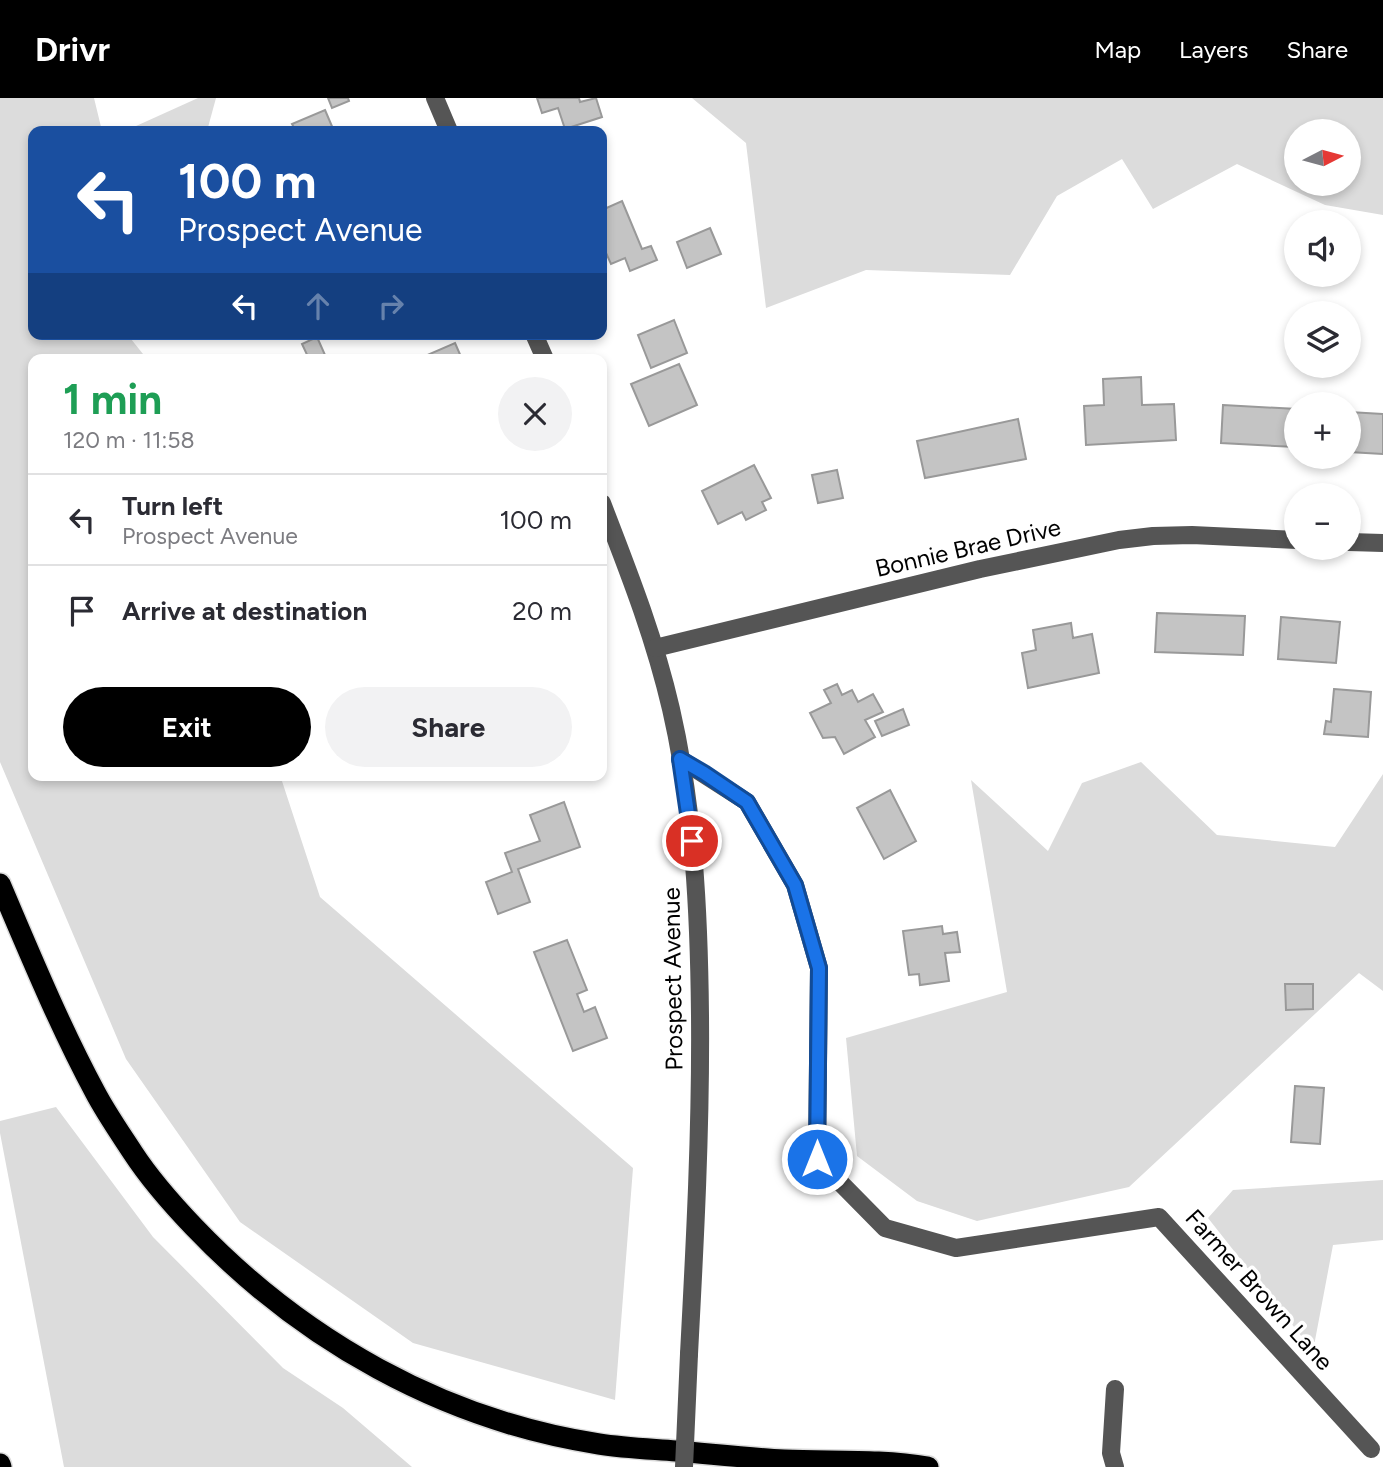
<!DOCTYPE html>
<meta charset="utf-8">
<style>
body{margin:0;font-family:Figtree,sans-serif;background:#f2f2f3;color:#2b2b33;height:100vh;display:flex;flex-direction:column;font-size:26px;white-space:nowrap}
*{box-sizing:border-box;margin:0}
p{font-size:23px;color:#7c7c81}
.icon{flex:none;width:38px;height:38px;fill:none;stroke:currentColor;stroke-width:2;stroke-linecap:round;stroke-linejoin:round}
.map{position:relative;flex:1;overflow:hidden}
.sheet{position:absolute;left:28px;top:256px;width:579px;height:427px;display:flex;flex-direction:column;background:#fff;border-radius:14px;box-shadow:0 4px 10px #0003}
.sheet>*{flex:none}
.banner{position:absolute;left:28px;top:28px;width:579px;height:214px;border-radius:14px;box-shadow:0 4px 10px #0003;background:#1a4fa0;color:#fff;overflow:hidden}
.needle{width:46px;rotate:84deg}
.tools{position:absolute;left:1284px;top:21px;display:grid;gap:14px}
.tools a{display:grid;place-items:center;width:77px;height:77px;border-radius:50%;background:#fff;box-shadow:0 4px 10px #0003;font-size:35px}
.pin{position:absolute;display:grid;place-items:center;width:60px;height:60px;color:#fff;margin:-30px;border:4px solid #fff;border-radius:50%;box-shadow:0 2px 7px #0007}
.me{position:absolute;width:77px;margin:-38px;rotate:0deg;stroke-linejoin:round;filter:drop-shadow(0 0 5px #0008)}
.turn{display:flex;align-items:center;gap:24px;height:147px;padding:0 35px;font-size:32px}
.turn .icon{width:91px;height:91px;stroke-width:2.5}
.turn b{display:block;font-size:49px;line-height:60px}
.lanes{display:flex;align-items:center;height:66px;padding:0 35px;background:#0003;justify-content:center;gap:35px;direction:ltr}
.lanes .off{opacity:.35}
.round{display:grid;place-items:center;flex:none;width:74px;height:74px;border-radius:37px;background:#f2f2f3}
.overview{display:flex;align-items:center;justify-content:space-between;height:119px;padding:0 35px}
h1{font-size:42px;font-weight:700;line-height:52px;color:#1e9e55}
.action{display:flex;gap:14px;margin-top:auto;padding:14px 35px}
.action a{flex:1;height:80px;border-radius:42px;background:#000;color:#fff;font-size:28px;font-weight:700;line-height:80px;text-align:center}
.action a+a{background:#f2f2f3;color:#2b2b33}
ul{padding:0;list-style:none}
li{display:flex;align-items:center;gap:21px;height:91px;padding:0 35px;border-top:2px solid #e1e1e2}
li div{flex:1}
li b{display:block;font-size:26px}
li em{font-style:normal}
header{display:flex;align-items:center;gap:42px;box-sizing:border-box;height:98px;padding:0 35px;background:#000;color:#fff}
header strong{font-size:33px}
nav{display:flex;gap:38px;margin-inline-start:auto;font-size:24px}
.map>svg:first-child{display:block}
.green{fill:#dcdcdc;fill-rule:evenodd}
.building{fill:#c4c4c4;stroke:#999;stroke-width:2}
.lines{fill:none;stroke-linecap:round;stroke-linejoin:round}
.highway-casing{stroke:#dbdbdb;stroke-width:24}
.minor{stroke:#555;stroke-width:18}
.highway{stroke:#000;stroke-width:21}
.minor-bridge{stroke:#555;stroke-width:18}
.route-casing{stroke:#114b97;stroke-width:18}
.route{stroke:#1a73e8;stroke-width:12}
.labels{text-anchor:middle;stroke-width:7;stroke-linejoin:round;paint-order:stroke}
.street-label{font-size:24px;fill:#000;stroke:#fff}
</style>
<header>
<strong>Drivr</strong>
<nav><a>Map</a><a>Layers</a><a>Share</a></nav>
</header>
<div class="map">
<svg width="1383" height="1369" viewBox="0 0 1383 1369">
<rect width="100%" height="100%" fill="#fff"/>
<g class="green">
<path d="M0,0H94L102,33H33V236H127L147,261H33V677H280L320,799L633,1070L615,1302L413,1245L240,1124L126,961L0,664Z"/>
<path d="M198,0H216L207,33H125Z"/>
<path d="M692,0H1383V117L1325,107L1237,66L1153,111L1122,61L1057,98L1010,177L866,172L766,210L746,45ZM1349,33V86H1297V33Z"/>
<path d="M1141,664L1217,737L1335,749L1383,676V893L1359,875L1129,1089L977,1123L917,1103L857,1058L846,940L1007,894L971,682L1048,753L1082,685Z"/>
<path d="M56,1009L153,1139L283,1270L343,1310L412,1369H64L0,1035V1023Z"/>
<path d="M1383,1082V1142L1333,1147L1313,1253L1208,1120L1233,1092Z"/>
</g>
<g class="building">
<path d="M328,0H348L349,3L332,10Z"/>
<path d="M537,0H579L580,4L596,0L602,19L565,31L558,10L542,15Z"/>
<path d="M325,12L334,33H296L292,26Z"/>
<path d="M622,103L642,151L651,148L657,162L630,173L625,160L611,166L602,146V112Z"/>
<path d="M710,130L721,156L687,170L677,144Z"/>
<path d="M674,222L687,255L651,270L638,237Z"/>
<path d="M317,239L325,257L316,261H309L302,246Z"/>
<path d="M455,245L462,261H426L425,258Z"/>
<path d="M679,266L697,307L649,328L631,286Z"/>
<path d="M1141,279L1142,307L1174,306L1176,342L1086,347L1084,308L1104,307L1103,281Z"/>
<path d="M1223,307L1297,311L1295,349L1221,345Z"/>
<path d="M1349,314L1383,316V356L1349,354Z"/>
<path d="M1018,321L1026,361L925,380L917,343Z"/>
<path d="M754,367L771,400L762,404L766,412L746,422L742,414L718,426L702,393Z"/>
<path d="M837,372L843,400L818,405L812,377Z"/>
<path d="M1157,515L1245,518L1243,557L1155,554Z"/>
<path d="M1281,519L1340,524L1336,565L1278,561Z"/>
<path d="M1071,525L1073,540L1092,536L1099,575L1028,590L1022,555L1036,552L1033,532Z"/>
<path d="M837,586L842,597L852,592L858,604L873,596L883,614L865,622L875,639L844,656L835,639L823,640L810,615L831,605L824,592Z"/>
<path d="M1334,591L1371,594L1368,639L1324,636L1326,623L1331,624Z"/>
<path d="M903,611L909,627L882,638L875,623Z"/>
<path d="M890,692L916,743L884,761L857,710Z"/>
<path d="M564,704L580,749L518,771L530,804L498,816L486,784L512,774L505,755L540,743L530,717Z"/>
<path d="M942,828L943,836L957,834L960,854L945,855L949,883L920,887L919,876L909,877L903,833Z"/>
<path d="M567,842L587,892L577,896L584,914L595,909L607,940L573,953L534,854Z"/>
<path d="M1285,886H1313V911L1286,912Z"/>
<path d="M1295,988L1324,990L1320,1046L1291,1044Z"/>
</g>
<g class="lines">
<defs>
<g id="highway">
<path d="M0,786C30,856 59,927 95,994C106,1015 120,1035 133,1055C150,1081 172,1106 194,1129C302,1242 443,1322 599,1346C624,1350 651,1351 676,1353C712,1356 748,1360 784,1362C832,1364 880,1361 928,1369"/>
<path d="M0,1366L1,1369"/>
</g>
</defs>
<use href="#highway" class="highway-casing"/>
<g class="minor">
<path d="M435,0L449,33"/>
<path d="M534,236L545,261"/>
<path d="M602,405C629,475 654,538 671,611C694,711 699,815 700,917C701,1030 695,1143 689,1256"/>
<path d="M1349,444L1383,445"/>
<path d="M655,550L980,471L1119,442L1153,438L1192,437L1297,442"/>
<path d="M680,661L747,704L795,787L819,870L817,1061L885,1130L956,1150L1159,1119L1371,1351"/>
<path d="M1115,1291L1111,1355L1115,1369"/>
</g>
<use href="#highway" class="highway"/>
<path class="minor-bridge" d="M684,1369L689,1256"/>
</g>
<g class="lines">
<defs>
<path id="route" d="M692,743L680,661L704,675L747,704L795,787L819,870L817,1061"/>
</defs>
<use href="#route" class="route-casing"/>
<use href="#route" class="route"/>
</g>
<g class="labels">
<g class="street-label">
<text transform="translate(968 450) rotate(-13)" y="8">Bonnie Brae Drive</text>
<text transform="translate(673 881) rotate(-91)" y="8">Prospect Avenue</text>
<text transform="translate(1259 1192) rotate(48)" y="8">Farmer Brown Lane</text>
</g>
</g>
</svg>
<div class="tools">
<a><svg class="needle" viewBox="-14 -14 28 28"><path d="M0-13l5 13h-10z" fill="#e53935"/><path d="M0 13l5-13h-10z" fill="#7c7c81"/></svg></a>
<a><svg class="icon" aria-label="sound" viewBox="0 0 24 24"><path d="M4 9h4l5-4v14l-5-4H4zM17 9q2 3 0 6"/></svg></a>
<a><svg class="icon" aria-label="layers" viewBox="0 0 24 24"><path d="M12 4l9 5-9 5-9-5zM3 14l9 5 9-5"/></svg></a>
<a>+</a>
<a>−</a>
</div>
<div class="pin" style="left:692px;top:743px;background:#d93025"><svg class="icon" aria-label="arrive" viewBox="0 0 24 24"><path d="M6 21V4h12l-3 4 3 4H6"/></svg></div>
<svg class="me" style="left:817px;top:1061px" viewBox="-20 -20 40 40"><circle r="17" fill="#1a73e8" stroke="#fff" stroke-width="3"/><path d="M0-11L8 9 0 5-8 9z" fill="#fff"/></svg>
<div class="banner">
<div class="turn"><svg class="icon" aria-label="left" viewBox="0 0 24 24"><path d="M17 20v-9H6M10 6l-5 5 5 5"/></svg><div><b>100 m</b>Prospect Avenue</div></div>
<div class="lanes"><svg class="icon" aria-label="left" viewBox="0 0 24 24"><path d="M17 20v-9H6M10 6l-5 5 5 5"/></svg><svg class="icon off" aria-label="ahead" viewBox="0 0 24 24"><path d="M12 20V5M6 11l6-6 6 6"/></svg><svg class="icon off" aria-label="right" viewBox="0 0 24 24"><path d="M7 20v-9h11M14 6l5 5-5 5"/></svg></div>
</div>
<section class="sheet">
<div class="overview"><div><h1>1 min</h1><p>120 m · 11:58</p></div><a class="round"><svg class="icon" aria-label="close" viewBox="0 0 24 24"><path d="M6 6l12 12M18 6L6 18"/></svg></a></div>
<ul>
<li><svg class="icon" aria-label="left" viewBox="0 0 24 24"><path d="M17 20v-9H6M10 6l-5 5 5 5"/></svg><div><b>Turn left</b><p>Prospect Avenue</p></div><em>100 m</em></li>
<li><svg class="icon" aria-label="arrive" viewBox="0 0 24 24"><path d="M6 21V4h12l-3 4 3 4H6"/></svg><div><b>Arrive at destination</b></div><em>20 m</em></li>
</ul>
<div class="action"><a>Exit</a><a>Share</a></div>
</section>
</div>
